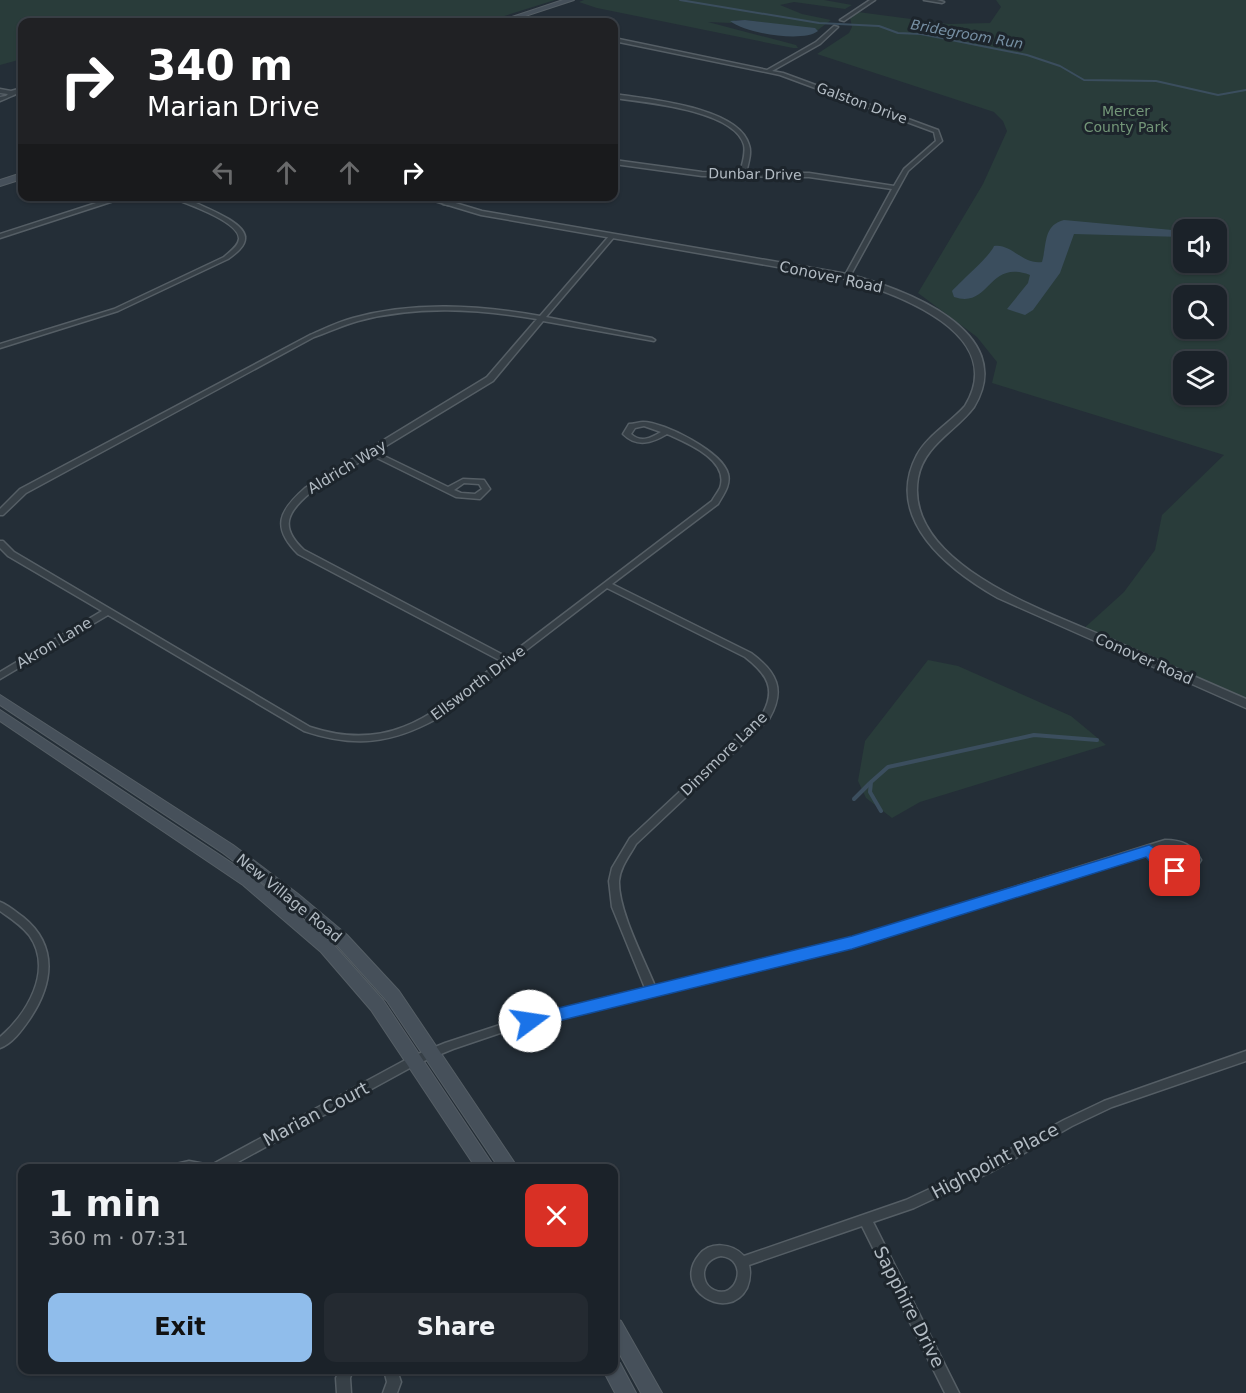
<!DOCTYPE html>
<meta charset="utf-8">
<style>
body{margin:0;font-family:"DejaVu Sans",sans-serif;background:#242a31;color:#f1f3f6;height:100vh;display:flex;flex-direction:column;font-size:22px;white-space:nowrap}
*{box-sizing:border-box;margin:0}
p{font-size:20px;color:#a0a4a8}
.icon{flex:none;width:33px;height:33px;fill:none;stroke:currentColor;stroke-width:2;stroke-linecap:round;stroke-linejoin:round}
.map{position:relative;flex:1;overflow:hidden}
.drawer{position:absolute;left:18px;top:1164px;width:600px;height:210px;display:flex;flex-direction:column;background:#1b2229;border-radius:12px;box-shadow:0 2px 4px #0004,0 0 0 2px #393f46}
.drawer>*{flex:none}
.hud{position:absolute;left:18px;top:18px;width:600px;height:183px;border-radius:12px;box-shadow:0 2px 4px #0004,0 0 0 2px #393f46;background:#202124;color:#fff;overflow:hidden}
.fabs{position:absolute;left:1173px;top:219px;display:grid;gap:12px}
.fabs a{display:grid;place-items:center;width:54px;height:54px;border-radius:12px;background:#1b2229;box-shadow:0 2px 4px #0004,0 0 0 2px #393f46;font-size:30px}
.pin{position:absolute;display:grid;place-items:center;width:51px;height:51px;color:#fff;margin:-26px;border-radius:12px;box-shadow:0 3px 9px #0006}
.me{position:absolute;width:66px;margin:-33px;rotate:76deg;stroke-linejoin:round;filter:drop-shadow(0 0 4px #0008)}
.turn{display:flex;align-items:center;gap:21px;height:126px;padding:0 30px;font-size:27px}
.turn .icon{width:78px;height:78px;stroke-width:2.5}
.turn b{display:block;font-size:42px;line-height:51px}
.lanes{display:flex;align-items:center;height:57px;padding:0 30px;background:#0003;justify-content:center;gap:30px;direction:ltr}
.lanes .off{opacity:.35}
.round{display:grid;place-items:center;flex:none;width:63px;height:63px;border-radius:12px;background:#242a31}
.head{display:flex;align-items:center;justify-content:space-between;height:102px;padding:0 30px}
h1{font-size:36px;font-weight:600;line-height:45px}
.action{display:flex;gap:12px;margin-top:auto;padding:12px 30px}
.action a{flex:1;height:69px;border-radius:12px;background:#90bdeb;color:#111;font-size:24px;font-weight:600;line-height:69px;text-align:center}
.action a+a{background:#242a31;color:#f1f3f6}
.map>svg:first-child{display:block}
.green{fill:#293c3a;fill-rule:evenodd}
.water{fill:#3b4e5e}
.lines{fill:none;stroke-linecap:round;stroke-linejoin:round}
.stream-far1{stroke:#3b4e5e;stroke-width:2}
.stream{stroke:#3b4e5e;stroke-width:4}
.minor-casing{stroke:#555e65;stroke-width:3}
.tertiary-casing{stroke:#555e65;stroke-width:3}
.secondary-casing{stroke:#555e65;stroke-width:2}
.minor{fill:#374047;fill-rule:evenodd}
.tertiary{fill:#374047;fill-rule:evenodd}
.secondary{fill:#46505a;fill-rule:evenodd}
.route{fill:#1a73e8;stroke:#114b97;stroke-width:1.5}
.labels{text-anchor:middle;stroke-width:6;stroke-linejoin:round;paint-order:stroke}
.far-water-label{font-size:14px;font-style:italic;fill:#768fa3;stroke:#1d252c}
.far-street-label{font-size:14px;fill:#b2bbc3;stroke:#1d252c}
.far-park-label{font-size:14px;fill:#739678;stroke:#1d252c}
.street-label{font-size:15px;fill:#b2bbc3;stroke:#1d252c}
.near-street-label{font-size:18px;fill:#b2bbc3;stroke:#1d252c}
</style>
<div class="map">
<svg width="1246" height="1393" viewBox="0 0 1246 1393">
<rect width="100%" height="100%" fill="#242e37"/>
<g class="green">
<path d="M0,0H555L485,22H22V59L0,65Z"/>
<path d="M584,0H824L852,5L845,9L794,2L780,5L802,14L831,20L818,30L745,20H736L731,23L708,22L796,45L798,48H793L597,8L579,2Z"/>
<path d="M996,0H1246V703L1081,631L1124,592L1155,550L1162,515L1224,455L992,383L997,362L977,337L918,293L983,184L1007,131L1003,121L994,112L817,54L849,33L852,27L850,17L858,12L949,24L990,23L1001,7ZM1184,230H1216V262H1184ZM1184,296H1216V328H1184ZM1184,362H1216V394H1184Z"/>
<path d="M928,660L958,666L1071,716L1106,745L920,802L892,818L866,798L858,781L865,741Z"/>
</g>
<g class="water">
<path d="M745,20L815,28L818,31C803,43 744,33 730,21Z"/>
<path d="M1064,220L1183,231V237L1074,234L1060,273L1033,310L1025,315L1007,309L1028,283L1030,275C987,259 991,309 954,297L952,291C962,280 991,255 994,246C1011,243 1023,265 1042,262C1047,245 1043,225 1064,220Z"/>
</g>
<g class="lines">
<path class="stream-far1" d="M680,0L819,23L879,26L898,33L921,34L1027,55L1060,66L1084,80L1156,81L1218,95L1246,90"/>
<g class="stream">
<path d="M854,799L870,783"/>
<path d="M881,811L870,792L871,782L888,767L1034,735L1097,740"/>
</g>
<defs>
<g id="minor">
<path d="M870,0H875L844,21L840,20Z"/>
<path d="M924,0H937L944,2L942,3Z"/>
<path d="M521,15L540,21V22H535L519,17V16Z"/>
<path d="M834,26L838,27L820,44L772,71L783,73L938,130L942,141L908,171L849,278L844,277L892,189L809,177L702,176L614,164V160L702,172L740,173C742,164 746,154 744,145C735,110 644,102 614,98V94C647,99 739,107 749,145C752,153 748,164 746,173H809L894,186L904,169L936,141L934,132L780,75L614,41V38L767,70L816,42Z"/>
<path d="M0,89L11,91L22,88V92C14,94 9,98 0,101V97L6,96L8,94L0,93Z"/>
<path d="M118,196H129L0,238V234Z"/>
<path d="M167,196H179L189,200L197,196H206L194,202C206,208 244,222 245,237C246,246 235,254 228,259L118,311L0,348V344L114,309L224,257C229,252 238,247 239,239C240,221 182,202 167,196Z"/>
<path d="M459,196H469L448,205L443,204Z"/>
<path d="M610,235L615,236L546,317L652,338L655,340L654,341L543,321L493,381L376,452L448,487L463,479L484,480L490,489L480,499L456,497L371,455L311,492C287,512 279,527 304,550L507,657L712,501C714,497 718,492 720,488C730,460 687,443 667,434C652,443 637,448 623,434L629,424C634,424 639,422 643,422C664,422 723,452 728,474C731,485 723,495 718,504L612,584L751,653C777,672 786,690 769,719L636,844C630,855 620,867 619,881C618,910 644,959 655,986L852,938L1165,840C1182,840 1193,845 1201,860L1193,873C1172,878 1159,868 1146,853L852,946L509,1030L453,1049L419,1063L227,1168H211L213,1164L411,1057L445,1043L509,1022L645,988L612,907L609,881L612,868L630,838L762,715C777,689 767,674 745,657L607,588L438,718C391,744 355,748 304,731L108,615L0,679V672L102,611L8,556L0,548V541H3L14,552L310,727C395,755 438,709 501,661L298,554C271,527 279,511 305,488L487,377L537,319C478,309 417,305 358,321C343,325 329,332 314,337L26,493L3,515H0V509L20,489L310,335C324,329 338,322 353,318C414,301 478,305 540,316ZM644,426L661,432C651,438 641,443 631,434L635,428ZM464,483L479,484L482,489L475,494L461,493L454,490ZM1170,847C1180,848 1186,851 1191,860L1186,867C1172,868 1164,860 1155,851Z"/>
<path d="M0,902C8,905 16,912 23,917C59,946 53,985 29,1020C22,1030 12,1044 0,1048V1037C27,1014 54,970 29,935C21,925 10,918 0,911Z"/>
<path d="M1246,1051V1061L1112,1107L1072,1126L991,1172L914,1208L873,1222L959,1393H945L862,1226L749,1265C751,1273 750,1280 747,1288C728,1324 671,1289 699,1255C710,1241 732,1243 744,1256L906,1200L983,1164L1064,1120L1104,1101ZM721,1256C750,1259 737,1301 714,1290C710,1288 706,1284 705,1280C701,1268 709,1258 721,1256Z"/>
<path d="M189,1161L205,1164L207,1168H174L176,1164Z"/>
<path d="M340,1370H353L350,1378L351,1393H337L336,1378Z"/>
<path d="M384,1370H397L401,1382L397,1393H383L387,1382Z"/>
</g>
<path id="tertiary" d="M418,196H432L482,211L847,274C902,288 1020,331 974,407C955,432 924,445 918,478C903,564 1048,612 1108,638C1154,659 1200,679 1246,699V708L998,598C949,570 883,519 917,455C928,435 950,423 965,406C1009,334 898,294 846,279L481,215Z"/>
<g id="secondary">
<path d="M563,0H574L507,22H497Z"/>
<path d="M22,173V179L0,186V180Z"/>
<path d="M0,695L233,845L298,894L347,935L399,991L518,1168H499L387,1001L335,943L288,902L223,853L0,705Z"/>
<path d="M0,710L253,877L333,944L383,1000L495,1168H476L371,1010L321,952L243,885L0,721Z"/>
<path d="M614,1318L621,1321L662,1393H641L614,1344Z"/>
<path d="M614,1361L620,1363L636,1393H615L603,1370H614Z"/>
</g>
</defs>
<use href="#minor" class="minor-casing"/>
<use href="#tertiary" class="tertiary-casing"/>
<use href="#secondary" class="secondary-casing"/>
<use href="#minor" class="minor"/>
<use href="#tertiary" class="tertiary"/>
<use href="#secondary" class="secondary"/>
</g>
<path class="route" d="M1149,845C1152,846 1181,868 1183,871L1180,875C1167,879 1154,866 1146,857L852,949L530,1028L524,1026L521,1021L524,1016L530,1015L852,936Z"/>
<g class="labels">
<g class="far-water-label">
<text transform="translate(967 34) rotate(10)" y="5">Bridegroom Run</text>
</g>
<g class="far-street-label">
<text transform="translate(862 103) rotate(20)" y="5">Galston Drive</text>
<text transform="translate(755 174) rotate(1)" y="5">Dunbar Drive</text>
</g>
<g class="far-park-label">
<text x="1126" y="116">Mercer<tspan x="1126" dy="16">County Park</tspan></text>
</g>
<g class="street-label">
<text transform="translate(831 277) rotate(12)" y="5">Conover Road</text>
<text transform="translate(347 467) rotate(-31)" y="5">Aldrich Way</text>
<text transform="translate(54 643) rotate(-31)" y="5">Akron Lane</text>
<text transform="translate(1144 659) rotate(24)" y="5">Conover Road</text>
<text transform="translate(478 683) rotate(-37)" y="5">Ellsworth Drive</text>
<text transform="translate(724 754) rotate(-44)" y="5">Dinsmore Lane</text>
<text transform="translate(289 898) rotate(39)" y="5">New Village Road</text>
</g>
<g class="near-street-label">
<text transform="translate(316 1114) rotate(-28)" y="6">Marian Court</text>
<text transform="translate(995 1161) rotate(-28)" y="6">Highpoint Place</text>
<text transform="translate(909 1307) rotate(63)" y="6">Sapphire Drive</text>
</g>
</g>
</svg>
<div class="fabs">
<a><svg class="icon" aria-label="sound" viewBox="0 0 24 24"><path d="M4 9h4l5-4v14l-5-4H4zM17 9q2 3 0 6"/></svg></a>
<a><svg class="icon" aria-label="search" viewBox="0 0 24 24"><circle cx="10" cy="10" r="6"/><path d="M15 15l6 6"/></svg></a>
<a><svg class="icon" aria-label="layers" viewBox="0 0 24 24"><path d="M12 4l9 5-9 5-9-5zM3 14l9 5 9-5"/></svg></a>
</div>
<div class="pin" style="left:1175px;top:871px;background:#d93025"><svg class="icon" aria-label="arrive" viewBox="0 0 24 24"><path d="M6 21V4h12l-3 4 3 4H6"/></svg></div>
<svg class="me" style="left:530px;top:1021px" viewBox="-20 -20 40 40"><circle r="19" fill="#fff"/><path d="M0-13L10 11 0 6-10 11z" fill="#1a73e8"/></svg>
<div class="hud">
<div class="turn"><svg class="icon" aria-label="right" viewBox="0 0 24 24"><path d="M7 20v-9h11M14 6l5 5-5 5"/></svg><div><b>340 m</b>Marian Drive</div></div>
<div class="lanes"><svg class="icon off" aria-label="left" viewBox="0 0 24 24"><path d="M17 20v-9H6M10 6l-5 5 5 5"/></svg><svg class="icon off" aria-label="ahead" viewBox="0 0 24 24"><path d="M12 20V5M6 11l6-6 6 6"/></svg><svg class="icon off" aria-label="ahead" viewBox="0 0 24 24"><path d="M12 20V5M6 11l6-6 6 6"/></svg><svg class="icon" aria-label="right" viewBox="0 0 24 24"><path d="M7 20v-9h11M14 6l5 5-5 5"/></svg></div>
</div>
<section class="drawer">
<div class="head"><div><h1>1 min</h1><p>360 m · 07:31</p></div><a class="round" style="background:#d93025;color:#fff"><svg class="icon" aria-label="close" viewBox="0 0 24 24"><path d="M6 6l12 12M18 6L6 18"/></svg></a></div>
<div class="action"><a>Exit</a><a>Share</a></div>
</section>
</div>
